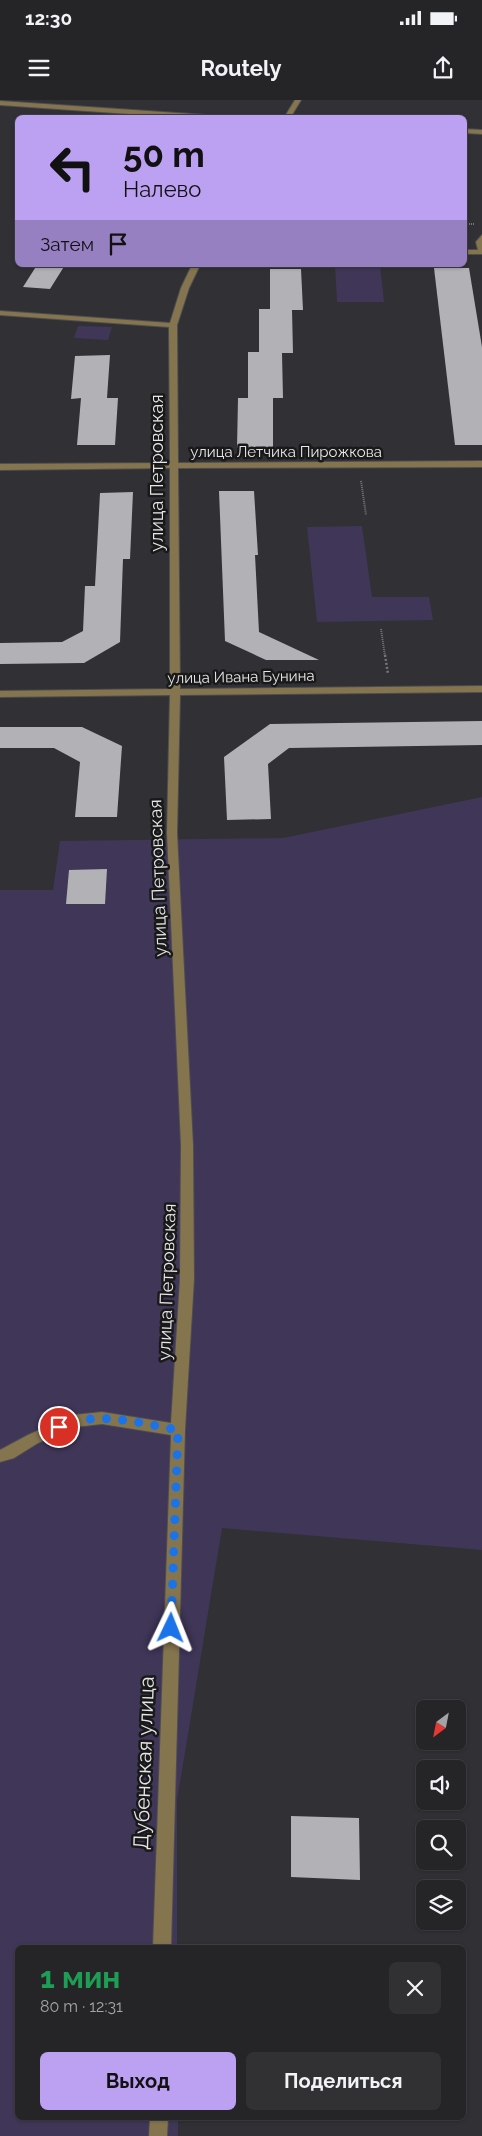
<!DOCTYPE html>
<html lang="ru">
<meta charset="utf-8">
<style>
body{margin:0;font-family:Raleway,sans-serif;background:#313033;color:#f1f3f6;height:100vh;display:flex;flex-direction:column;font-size:19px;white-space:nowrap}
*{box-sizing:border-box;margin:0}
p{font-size:16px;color:#a3a4a7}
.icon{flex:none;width:28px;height:28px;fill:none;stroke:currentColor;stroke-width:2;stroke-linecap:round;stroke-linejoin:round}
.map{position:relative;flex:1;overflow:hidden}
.sheet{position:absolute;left:15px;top:1845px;width:451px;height:175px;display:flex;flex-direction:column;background:#252427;border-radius:8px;box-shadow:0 1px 4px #0004,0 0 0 1px #424144}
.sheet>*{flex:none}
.hud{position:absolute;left:15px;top:15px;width:452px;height:152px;border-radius:8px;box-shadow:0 1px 4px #0004,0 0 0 1px #424144;background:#bca0f2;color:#111;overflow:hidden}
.needle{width:32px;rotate:212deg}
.tools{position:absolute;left:416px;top:1600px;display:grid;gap:10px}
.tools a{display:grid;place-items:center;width:50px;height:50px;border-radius:8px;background:#252427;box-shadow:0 1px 4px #0004,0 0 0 1px #424144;font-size:25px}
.pin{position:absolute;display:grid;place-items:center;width:42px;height:42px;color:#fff;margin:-21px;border:2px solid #fff;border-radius:50%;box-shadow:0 1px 5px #0007}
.me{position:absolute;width:55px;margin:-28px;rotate:2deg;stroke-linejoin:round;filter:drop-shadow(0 0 4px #0008)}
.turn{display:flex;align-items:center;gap:18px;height:105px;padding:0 25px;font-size:22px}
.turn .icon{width:65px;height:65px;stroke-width:2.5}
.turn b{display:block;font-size:35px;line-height:42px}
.then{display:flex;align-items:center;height:48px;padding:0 25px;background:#0003;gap:10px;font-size:19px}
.round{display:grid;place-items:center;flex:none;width:52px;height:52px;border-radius:8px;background:#313033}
.headline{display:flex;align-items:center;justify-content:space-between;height:85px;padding:0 25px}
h1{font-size:30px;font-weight:700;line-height:38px;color:#1e9e55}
.primary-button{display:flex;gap:10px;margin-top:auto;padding:10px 25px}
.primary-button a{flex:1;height:58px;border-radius:8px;background:#bca0f2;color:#111;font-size:20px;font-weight:700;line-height:58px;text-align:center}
.primary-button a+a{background:#313033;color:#f1f3f6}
.status{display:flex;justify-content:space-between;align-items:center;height:35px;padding:0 25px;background:#252427;direction:ltr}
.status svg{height:14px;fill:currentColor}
header{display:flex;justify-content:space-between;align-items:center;height:65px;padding:0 25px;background:#252427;font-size:22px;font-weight:700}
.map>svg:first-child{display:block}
.green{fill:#403658}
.building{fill:#b2b1b6}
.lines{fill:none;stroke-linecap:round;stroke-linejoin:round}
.minor-casing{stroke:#4e4d51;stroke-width:2}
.path-far1{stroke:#767578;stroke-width:2;stroke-dasharray:1 1;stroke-linecap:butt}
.path{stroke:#767578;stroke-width:2.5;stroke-dasharray:2 2;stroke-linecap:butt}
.minor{fill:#85754f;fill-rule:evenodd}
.route{stroke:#1a73e8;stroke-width:9;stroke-dasharray:0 16.2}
.labels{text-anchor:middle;stroke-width:5;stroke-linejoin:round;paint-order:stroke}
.far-street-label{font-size:15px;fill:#e6e5e7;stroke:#19191a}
.street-label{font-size:18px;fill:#e6e5e7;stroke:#19191a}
.near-street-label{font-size:21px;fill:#e6e5e7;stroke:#19191a}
</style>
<div class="status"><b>12:30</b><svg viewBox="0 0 49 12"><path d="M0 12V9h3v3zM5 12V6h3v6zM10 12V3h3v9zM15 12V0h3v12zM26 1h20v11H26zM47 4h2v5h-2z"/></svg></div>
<header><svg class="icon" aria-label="menu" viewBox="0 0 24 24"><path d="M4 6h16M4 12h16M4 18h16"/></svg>Routely<svg class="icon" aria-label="share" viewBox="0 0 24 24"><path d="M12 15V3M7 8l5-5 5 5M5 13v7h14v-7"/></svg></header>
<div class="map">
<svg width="482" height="2036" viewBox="0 0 482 2036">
<rect width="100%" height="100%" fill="#313034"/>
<g class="green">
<path d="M335,165H380L384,202H337Z"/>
<path d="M78,226L112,227L108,240L74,238Z"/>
<path d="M362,426L372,497H429L433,520L317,522L307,427Z"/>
<path d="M482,697V1450L222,1428L177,1701V1847L18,1848V2018H178V2036H0V790H53L60,741L283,738Z"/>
</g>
<g class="building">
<path d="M37,165H65L50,189L23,187Z"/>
<path d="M434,168H469L482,247V345H455Z"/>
<path d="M270,169H301L303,210H292L293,253H282L283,298H273V348H237L238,298H248V252H259V209H270Z"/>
<path d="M110,255L107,298H118L115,345H77L81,298L71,299L75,256Z"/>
<path d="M219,391H254L258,455H255L259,532L319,560H266L225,541Z"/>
<path d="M133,392L130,459H123L120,542L84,563L0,564V543L62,542L83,531L85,486H95L100,393Z"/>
<path d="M482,621V645L289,648L268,664L271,719L227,720L224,657L270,624Z"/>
<path d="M0,627H82L122,646L117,717H75L80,662L54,648H0Z"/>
<path d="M107,769L105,804H66L69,770Z"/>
<path d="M291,1716L359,1718L360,1780L291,1777Z"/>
</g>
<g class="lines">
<defs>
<g id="minor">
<path d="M295,0H301L290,18H284Z"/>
<path d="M0,1L222,16L225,18H187L0,5Z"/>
<path d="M465,29L482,30V34L465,33Z"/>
<path d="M482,135V154H465V150H478L476,142Z"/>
<path d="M192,165H200L189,188L177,225L178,363L482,361V367L178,368L180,589L482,586V592L180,595L177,733L193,1045L194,1179L185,1330L171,1848H153L171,1335L102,1324L75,1327L38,1343L14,1358L0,1362V1350L28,1335L73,1315L102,1312L171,1323L180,1179L181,1045L167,733L170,595L0,597V591L170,589V368L0,370V364L170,363L169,227L0,215V211L170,223L181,188Z"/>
<path d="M150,2018H168L167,2036H149Z"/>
</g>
</defs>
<use href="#minor" class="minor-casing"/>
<g class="path-far1">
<path d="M465,124H474"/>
<path d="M361,381L366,415"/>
<path d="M381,529L385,556"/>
</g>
<path class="path" d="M385,555L388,574"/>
<use href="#minor" class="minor"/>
</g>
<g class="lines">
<path class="route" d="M59,1327C97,1310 139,1323 178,1330L171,1528"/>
</g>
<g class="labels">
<g class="far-street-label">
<text x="286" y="357">улица Летчика Пирожкова</text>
<text transform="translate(241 577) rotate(-1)" y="5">улица Ивана Бунина</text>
</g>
<g class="street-label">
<text transform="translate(157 373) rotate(-90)" y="6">улица Петровская</text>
<text transform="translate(158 778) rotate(-92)" y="6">улица Петровская</text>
<text transform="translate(167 1182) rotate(-88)" y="6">улица Петровская</text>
</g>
<g class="near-street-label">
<text transform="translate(144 1663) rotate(-88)" y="7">Дубенская улица</text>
</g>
</g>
</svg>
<div class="tools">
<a><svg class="needle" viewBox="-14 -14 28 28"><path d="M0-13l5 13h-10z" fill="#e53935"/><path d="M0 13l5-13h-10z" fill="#a3a4a7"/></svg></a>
<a><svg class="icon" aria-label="sound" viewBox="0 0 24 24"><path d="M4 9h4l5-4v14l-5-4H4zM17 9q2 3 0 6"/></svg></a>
<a><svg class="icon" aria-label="search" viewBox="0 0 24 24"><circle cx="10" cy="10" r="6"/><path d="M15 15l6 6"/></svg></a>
<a><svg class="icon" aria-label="layers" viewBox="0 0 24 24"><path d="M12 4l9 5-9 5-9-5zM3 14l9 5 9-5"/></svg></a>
</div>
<div class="pin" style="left:59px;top:1327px;background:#d93025"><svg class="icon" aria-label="arrive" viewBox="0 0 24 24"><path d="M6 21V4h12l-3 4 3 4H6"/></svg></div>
<svg class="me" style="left:171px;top:1528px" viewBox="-20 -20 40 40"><path d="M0-17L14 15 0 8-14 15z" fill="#1a73e8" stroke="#fff" stroke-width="4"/></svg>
<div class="hud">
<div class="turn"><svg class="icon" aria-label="left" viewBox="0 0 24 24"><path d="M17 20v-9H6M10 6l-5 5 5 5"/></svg><div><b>50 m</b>Налево</div></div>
<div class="then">Затем<svg class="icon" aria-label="arrive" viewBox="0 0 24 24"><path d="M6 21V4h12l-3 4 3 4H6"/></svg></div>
</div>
<section class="sheet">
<div class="headline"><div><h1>1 мин</h1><p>80 m · 12:31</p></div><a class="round"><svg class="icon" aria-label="close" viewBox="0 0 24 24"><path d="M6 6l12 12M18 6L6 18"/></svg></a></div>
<div class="primary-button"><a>Выход</a><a>Поделиться</a></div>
</section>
</div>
